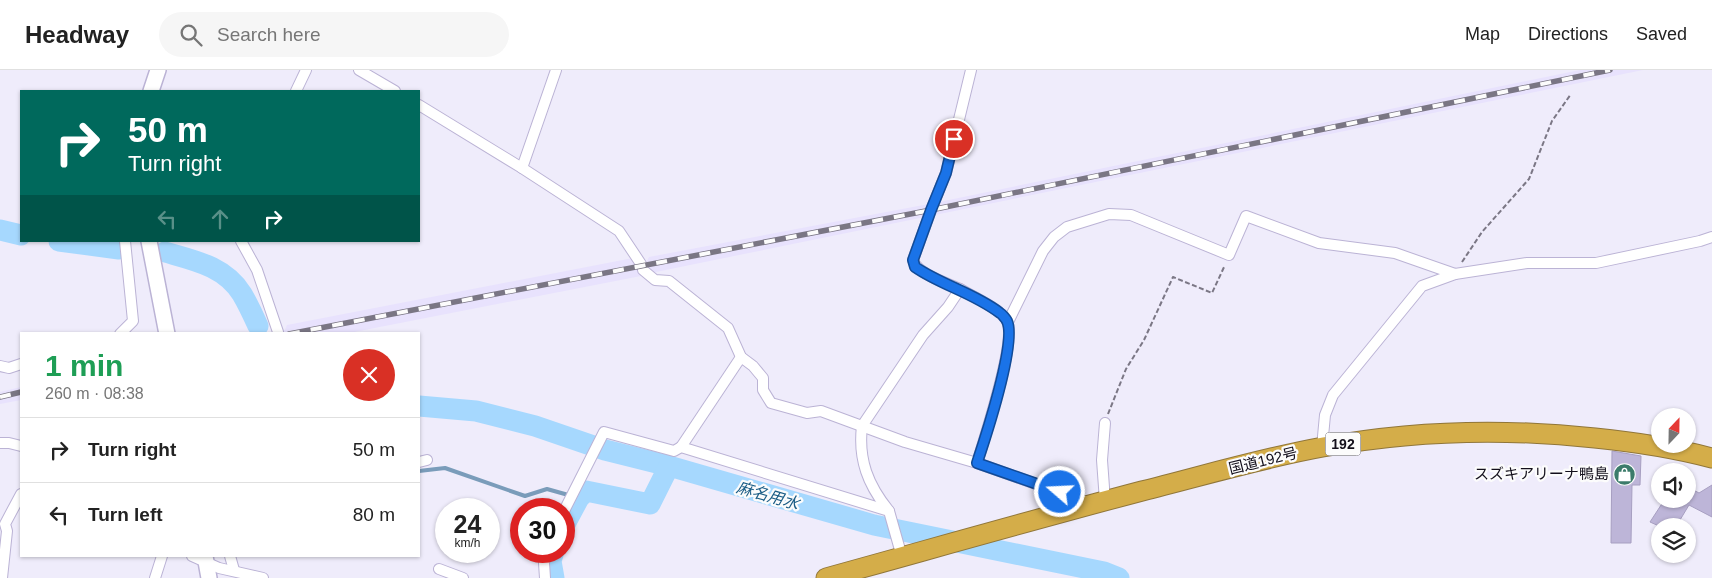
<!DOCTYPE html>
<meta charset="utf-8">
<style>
body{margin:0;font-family:Arial,"Noto Sans JP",sans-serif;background:#f6f6f6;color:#222;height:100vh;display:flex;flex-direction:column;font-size:19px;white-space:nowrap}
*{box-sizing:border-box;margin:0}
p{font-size:16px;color:#767676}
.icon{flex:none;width:28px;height:28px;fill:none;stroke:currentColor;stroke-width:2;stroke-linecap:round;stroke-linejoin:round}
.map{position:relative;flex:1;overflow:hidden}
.drawer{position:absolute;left:20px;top:262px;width:400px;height:225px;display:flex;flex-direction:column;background:#fff;border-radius:0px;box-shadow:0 1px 4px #0004}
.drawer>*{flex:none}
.banner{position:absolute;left:20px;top:20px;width:400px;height:152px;border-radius:0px;box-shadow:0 1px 4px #0004;background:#00695c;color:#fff;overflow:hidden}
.needle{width:32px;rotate:22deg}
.tools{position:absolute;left:1651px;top:338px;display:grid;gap:10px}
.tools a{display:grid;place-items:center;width:45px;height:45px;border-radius:50%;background:#fff;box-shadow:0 1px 4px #0004;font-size:25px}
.speed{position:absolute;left:435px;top:428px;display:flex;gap:10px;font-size:25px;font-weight:700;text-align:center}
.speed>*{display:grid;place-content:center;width:65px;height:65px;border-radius:50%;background:#fff;box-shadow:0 1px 4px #0004;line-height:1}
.speed small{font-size:12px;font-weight:400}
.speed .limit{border:8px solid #d22;background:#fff;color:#111}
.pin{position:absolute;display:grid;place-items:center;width:42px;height:42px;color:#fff;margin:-21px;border:2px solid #fff;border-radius:50%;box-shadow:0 1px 5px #0007}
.me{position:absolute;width:55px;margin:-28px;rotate:289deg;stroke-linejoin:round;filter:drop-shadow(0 0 4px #0008)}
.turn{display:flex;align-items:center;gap:18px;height:105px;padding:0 25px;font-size:22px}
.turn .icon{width:65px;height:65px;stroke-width:2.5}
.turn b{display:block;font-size:35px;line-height:42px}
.lanes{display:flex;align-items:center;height:48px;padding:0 25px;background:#0003;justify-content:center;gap:25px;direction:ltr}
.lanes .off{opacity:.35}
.round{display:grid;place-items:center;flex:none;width:52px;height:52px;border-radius:26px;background:#f6f6f6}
.overview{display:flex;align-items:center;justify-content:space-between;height:85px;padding:0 25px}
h1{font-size:30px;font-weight:700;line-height:38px;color:#1e9e55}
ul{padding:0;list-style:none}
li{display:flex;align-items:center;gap:15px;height:65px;padding:0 25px;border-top:1px solid #e0e0e0}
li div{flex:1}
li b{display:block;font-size:19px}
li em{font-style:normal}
header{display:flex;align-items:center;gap:30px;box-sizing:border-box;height:70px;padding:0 25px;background:#fff;border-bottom:1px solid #e0e0e0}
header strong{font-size:24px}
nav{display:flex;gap:28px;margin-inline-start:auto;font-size:18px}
.search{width:350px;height:45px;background:#f6f6f6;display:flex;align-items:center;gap:12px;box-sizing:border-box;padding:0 18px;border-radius:28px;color:#767676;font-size:19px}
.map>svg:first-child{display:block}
.built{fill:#e8e2fd}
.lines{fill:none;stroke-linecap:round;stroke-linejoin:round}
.stream{stroke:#7a9cba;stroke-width:4}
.river{stroke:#a6d8fe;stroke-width:21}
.building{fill:#bdb5d8;stroke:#a79fc1}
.street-casing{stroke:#bbb3d5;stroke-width:12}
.secondary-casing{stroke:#bbb3d5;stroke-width:18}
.highway-casing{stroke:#907639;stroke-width:21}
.path{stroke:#7b7785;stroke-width:2;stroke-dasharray:5 2.5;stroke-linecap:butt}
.street{stroke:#fff;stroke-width:10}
.secondary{stroke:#fff;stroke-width:15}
.highway{stroke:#d4ad49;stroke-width:19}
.rail-casing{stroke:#7a7684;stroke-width:5.5}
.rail{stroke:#fcfcfc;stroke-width:4;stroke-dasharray:11;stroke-linecap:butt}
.route-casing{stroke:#114b97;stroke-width:12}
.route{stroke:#1a73e8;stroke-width:9}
.labels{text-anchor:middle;stroke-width:4.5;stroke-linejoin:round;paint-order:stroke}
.shield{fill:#fcfcfc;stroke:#59565e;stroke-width:1}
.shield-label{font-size:14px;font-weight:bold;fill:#130f1b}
.street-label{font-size:15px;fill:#130f1b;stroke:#fcfcfc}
.poi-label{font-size:15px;fill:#130f1b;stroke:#fcfcfc;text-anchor:end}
.water-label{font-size:16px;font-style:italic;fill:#1b5d86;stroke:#fcfcfc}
</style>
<header>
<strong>Headway</strong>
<div class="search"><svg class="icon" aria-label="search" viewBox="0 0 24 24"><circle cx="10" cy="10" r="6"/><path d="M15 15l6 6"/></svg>Search here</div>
<nav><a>Map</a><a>Directions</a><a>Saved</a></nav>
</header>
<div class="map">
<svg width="1712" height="508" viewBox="0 0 1712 508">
<rect width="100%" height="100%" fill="#efecfb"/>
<g class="built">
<path d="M1580,0H1643L651,203L641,201V206L344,264H258L285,260L287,255L633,188L641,194L646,193L649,187L934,133Z"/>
<path d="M21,317V330L0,334V322Z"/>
</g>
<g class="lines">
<path class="stream" d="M419,401L445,398L525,426L547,419L579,428"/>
<g class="river">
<path d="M0,160L21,165"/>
<path d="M59,171L119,179"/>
<path d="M165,182C193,190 225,196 242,224C248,234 253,245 258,256"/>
<path d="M419,336L476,341L535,356L605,380L669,396L874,455L1104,502L1119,508"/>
<path d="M564,456L579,428L586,421L650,434L669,396"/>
<path d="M554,481L551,491L554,508"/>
</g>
</g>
<g class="building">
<path d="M1612,381L1641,386L1640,415H1632L1631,473H1611Z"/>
<path d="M1712,415V447L1689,435L1677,455L1659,456L1650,452L1665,429H1688V417L1699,423Z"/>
</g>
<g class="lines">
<defs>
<g id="street">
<path d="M359,0L395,21"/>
<path d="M296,21L306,0"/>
<path d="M419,35L522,98L619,161L641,194"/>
<path d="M522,98L556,0"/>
<path d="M241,171L257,200L278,262"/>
<path d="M643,200L655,210L669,211L728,258L741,287L753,296L763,308V320L771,333L807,343L821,341L905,372L977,393L1089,433"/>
<path d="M960,219C972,226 1001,239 1007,251C1017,271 984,369 977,393"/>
<path d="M1008,252L1043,181L1054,167L1067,157L1109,144L1131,145L1229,185L1246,146L1319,173L1395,183L1455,204"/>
<path d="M120,264L133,251L125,171"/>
<path d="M0,296L9,298L21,294"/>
<path d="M1105,353L1102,390L1105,431"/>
<path d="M0,373H9L21,376"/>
<path d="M681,377L741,287"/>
<path d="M1322,377L1325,345L1333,325L1422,216L1455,204L1527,193H1596L1700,171L1712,167"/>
<path d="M419,392L427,390"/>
<path d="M564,441L604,362L674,381L681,377L889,441L902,487"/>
<path d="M889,441C868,415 858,390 862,356L923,265L948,237L960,219C947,213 917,204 913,190L931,140L946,103L971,0"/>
<path d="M192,486L219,498L263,508"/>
<path d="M230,486L234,500"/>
<path d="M439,499L463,508"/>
<path d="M2,508L7,461L5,454L21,424"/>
<path d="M155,508L162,486"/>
<path d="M545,508L544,493L547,481"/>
</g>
<g id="secondary">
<path d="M151,21L158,0"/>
<path d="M149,171L167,264"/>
<path d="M205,486L209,508"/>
</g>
<path id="highway" d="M826,508C931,479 1036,449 1142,421C1202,406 1262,388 1323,377C1415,360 1502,358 1595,368C1635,372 1674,378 1712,388"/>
</defs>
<use href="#street" class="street-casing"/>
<use href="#secondary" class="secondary-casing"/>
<use href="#highway" class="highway-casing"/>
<g class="path">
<path d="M1462,192L1482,162L1529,109L1552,51L1571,24"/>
<path d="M1108,344L1126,299L1144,270L1173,207L1212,223L1225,195"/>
</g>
<use href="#street" class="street"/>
<use href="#secondary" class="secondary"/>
<use href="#highway" class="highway"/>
<defs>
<g id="rail">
<path d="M289,264L931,140L1610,0"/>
<path d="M0,327L21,322"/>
</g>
</defs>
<use href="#rail" class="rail-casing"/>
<use href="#rail" class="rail"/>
</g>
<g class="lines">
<defs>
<path id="route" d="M954,69L946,103L931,140L913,190L915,197C941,215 974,223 1000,243C1002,244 1006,249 1007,251C1017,272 985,369 977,393L1060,422"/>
</defs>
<use href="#route" class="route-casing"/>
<use href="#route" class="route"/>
</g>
<defs>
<symbol id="shop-disc" viewBox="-11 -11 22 22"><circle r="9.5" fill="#3b7b6a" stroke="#fcfcfc"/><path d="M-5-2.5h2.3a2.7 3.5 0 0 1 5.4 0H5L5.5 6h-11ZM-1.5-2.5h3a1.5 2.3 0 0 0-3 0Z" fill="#fff"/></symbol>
</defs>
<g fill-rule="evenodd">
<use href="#shop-disc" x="1612" y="392" width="25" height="25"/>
</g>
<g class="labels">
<rect class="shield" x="1325.5" y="362.5" width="35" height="23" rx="4"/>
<g class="shield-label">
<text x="1343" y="379">192</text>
</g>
<g class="street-label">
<text transform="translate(1263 391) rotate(-14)" y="5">国道192号</text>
</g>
<g class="poi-label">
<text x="1609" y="409">スズキアリーナ鴨島</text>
</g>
<g class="water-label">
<text transform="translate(768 425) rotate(16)" y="6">麻名用水</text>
</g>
</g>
</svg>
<div class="tools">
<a><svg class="needle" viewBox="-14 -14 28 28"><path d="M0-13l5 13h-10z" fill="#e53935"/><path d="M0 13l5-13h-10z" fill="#767676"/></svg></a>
<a><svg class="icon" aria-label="sound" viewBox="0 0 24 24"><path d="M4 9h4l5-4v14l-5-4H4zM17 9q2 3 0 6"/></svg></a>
<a><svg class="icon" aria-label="layers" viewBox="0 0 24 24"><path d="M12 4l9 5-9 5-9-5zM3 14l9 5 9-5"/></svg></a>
</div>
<div class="speed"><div>24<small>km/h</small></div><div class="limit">30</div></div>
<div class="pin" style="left:954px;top:69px;background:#d93025"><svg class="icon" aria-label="arrive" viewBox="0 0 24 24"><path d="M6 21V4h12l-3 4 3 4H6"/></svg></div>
<svg class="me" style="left:1060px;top:422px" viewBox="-20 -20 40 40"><circle r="17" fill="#1a73e8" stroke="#fff" stroke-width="3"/><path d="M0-11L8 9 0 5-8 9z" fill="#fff"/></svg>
<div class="banner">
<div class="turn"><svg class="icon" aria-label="right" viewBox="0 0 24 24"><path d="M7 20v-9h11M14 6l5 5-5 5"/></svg><div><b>50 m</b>Turn right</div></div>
<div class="lanes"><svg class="icon off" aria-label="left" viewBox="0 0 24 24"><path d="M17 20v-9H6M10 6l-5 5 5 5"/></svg><svg class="icon off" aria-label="ahead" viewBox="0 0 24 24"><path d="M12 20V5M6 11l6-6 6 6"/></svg><svg class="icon" aria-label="right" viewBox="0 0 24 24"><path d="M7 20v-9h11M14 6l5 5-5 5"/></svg></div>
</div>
<section class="drawer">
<div class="overview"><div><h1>1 min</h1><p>260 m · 08:38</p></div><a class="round" style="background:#d93025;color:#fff"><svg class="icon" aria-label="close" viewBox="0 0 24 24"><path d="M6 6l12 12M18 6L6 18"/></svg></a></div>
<ul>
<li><svg class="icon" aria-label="right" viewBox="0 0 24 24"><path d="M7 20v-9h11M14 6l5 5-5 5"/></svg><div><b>Turn right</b></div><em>50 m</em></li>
<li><svg class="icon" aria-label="left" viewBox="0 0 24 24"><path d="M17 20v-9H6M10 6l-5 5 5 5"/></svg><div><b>Turn left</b></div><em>80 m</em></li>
</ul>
</section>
</div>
